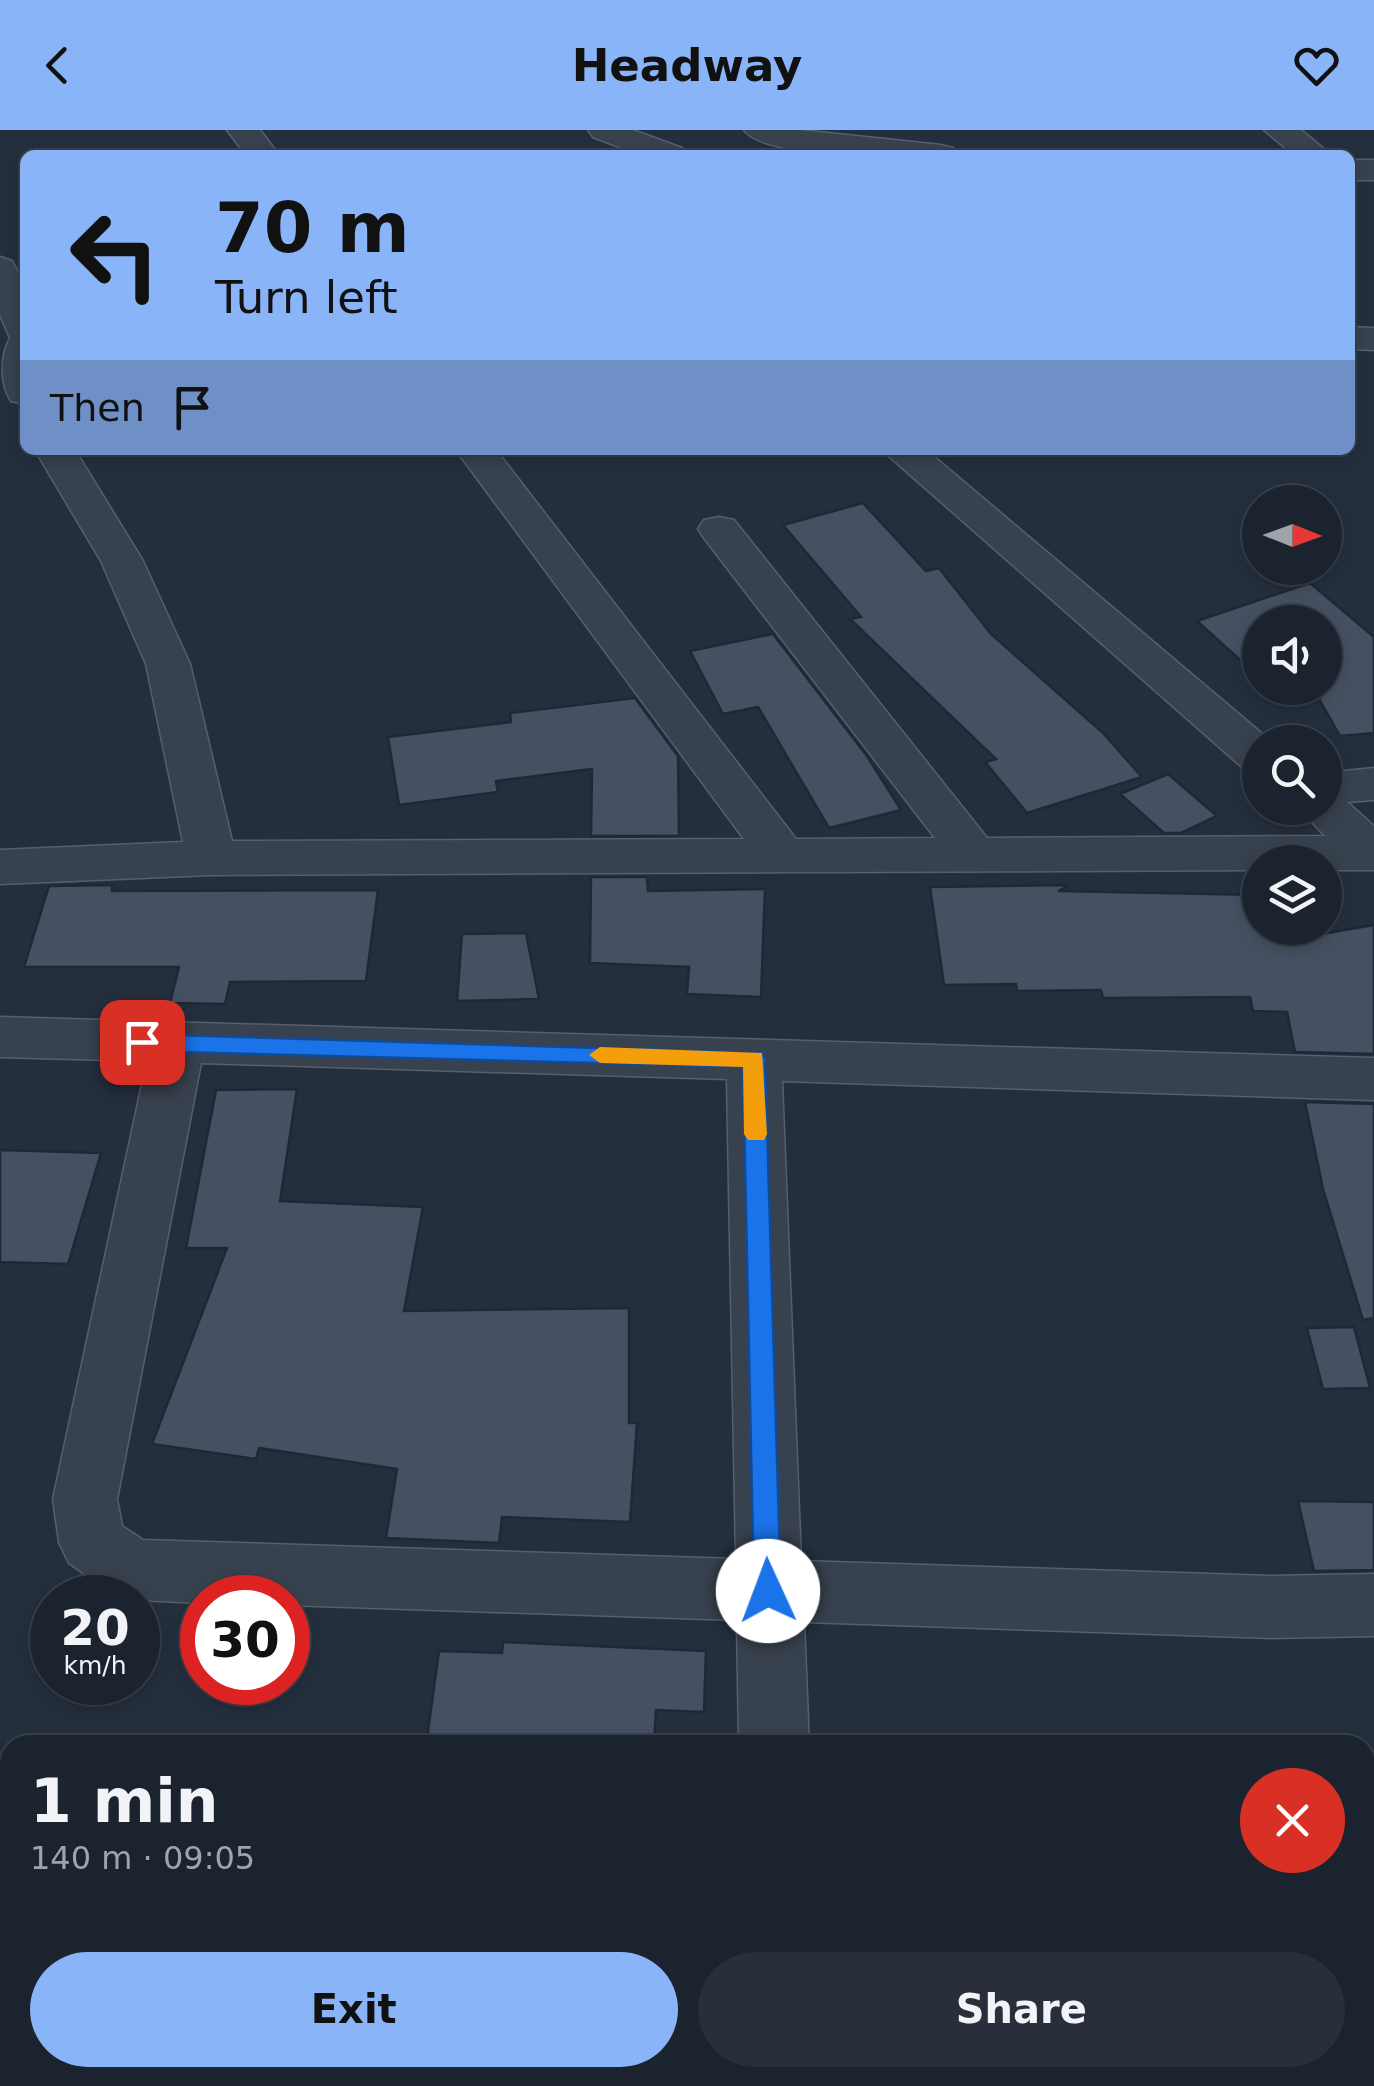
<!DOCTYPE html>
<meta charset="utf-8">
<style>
body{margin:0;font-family:"DejaVu Sans",sans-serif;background:#282f3a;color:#f1f3f6;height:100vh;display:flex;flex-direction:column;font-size:38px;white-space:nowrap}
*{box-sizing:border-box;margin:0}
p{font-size:32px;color:#a0a4aa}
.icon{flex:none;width:55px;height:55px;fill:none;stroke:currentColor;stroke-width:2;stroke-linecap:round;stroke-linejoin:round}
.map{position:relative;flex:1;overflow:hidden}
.drawer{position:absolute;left:0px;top:1605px;width:1375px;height:352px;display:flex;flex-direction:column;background:#1b232e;border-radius:30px 30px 0 0;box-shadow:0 5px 15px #0003,0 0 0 2px #39404a}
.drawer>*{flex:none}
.banner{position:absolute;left:20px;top:20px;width:1335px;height:305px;border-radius:15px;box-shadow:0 5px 15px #0003,0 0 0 2px #39404a;background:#8ab4f8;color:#111;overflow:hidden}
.needle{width:65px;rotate:91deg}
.tools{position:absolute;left:1242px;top:355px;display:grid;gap:20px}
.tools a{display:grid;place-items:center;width:100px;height:100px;border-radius:50%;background:#1b232e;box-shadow:0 5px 15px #0003,0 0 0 2px #39404a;font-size:50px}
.speed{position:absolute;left:30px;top:1445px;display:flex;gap:20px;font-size:50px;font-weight:700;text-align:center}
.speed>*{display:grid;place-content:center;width:130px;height:130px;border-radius:50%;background:#1b232e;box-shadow:0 5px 15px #0003,0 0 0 2px #39404a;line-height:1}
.speed small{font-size:25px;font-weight:400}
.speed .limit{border:15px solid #d22;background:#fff;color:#111}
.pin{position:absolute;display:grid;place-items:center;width:85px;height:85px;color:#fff;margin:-42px;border-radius:20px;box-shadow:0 5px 15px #0006}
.me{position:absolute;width:110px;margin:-55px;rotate:358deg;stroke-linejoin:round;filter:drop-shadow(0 0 8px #0008)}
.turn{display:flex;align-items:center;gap:35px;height:210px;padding:0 30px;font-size:45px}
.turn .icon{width:130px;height:130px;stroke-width:2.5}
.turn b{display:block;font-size:70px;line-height:85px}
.then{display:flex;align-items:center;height:95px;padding:0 30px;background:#0003;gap:20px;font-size:38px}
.round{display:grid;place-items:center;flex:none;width:105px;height:105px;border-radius:52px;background:#282f3a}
.summary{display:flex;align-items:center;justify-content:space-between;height:170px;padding:0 30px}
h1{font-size:60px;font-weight:600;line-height:75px}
.button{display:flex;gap:20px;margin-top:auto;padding:20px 30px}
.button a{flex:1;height:115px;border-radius:60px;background:#8ab4f8;color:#111;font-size:40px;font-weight:600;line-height:115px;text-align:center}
.button a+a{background:#282f3a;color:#f1f3f6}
header{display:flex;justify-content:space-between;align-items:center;height:130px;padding:0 30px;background:#8ab4f8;color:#111;font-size:45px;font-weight:600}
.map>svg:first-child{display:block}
.building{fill:#455162;stroke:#1f2835;stroke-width:2.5}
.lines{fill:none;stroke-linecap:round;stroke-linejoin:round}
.minor-casing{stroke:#565f6c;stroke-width:3}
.minor{fill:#38414e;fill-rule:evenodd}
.route{fill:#1a73e8;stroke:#114b97;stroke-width:2.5}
.slow{fill:#f59e0b}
</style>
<header><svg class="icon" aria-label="back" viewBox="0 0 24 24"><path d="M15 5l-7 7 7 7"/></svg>Headway<svg class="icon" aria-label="heart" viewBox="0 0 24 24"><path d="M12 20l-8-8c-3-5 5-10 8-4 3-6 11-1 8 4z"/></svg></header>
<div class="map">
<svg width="1374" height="1956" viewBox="0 0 1374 1956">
<rect width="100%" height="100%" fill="#242f3e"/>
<g class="building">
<path d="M863,373L926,441L939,438L991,504L1103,603L1142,647L1027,683L985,632L996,629L850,489L861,487L783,395Z"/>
<path d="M1310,453L1374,507V603L1340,606L1313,558H1325V492H1260L1259,547L1197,491Z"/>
<path d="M773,504L867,626L901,680L829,698L758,577L723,584L690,521Z"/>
<path d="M635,568L678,626L679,706H591L592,639L496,651L498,662L399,675L388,607L511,592L510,583Z"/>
<path d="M1168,644L1217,686L1181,703H1164L1120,664Z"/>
<path d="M591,747H647L648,761L765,759L761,867L687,864L689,837L590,833Z"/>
<path d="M112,755V761L378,760L366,851L230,852L225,874L170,873L179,837H24L49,756Z"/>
<path d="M1070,755L1058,761L1260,765V798H1289L1292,809L1374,795V924L1295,922L1287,882L1253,881L1250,867L1103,868L1101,860L1017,861L1016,854L944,855L930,757Z"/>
<path d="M526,803L539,869L457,871L462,804Z"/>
<path d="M297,959L280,1071L423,1077L404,1181L629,1178V1293H637L630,1392L502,1387L499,1413L386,1408L397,1339L259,1318L256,1329L152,1314L227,1118H186L216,960Z"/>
<path d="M1305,972L1374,974V1188L1363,1190L1323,1059Z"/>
<path d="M0,1020L101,1023L68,1134L0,1132Z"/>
<path d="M1354,1197L1370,1258L1323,1259L1307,1198Z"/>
<path d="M1298,1371L1374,1372V1440L1314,1441Z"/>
<path d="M503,1512L706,1521L704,1582L656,1580L654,1615H426L439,1521L502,1523Z"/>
</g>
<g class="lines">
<defs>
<g id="minor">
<path d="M227,0H260L279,25H246Z"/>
<path d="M588,0H633L682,18L686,25H640L593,7Z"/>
<path d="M744,0H800L941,15L953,18L957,25C917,25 766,31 744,0Z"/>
<path d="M1264,0H1301L1331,25H1294Z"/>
<rect x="1350" y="30" width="24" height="20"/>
<path d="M0,127L12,131L25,157V274L11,271C0,253 0,227 10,208L0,185Z"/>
<path d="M1350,197L1374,198V220L1350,219Z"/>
<path d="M35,320H75L143,431L190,534L232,711L744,709L456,320H496L796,709L935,708L704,408L698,399L704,390L719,387L734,390L987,708L1325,706L1299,678H1325V643L1374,638V670L1347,672L1374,696V740H1325V732H1260V740L211,745L0,754V720L183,712L146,534L101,431Z"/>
<path d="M882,320H926L1272,612H1260V642L1243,638Z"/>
<path d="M0,887L1374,928V970L782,951L801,1431L1272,1446L1374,1444V1506L1272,1508L804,1492L809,1615H739L737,1490L288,1475V1468H202V1473L138,1470L109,1461L69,1433L59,1412L53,1369L147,931L0,927ZM201,933L727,949L736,1429L143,1410L122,1396L117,1369Z"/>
<rect x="748" y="1948" width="78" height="8"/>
</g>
</defs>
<use href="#minor" class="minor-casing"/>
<use href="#minor" class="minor"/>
</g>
<path class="route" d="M142,904L762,923L765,929L781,1461L777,1470L768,1473L758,1470L754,1461L743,937L142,921L131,912Z"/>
<path class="slow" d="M600,917L762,923L767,1004L764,1010H748L744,1004L743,937L600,933L589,925Z"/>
</svg>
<div class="tools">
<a><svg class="needle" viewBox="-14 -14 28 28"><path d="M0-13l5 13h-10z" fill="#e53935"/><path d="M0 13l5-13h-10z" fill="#a0a4aa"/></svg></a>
<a><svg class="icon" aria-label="sound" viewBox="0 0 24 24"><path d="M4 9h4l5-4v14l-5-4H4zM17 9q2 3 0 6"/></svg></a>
<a><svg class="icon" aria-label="search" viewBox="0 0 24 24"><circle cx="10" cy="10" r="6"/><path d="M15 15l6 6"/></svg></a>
<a><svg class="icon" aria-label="layers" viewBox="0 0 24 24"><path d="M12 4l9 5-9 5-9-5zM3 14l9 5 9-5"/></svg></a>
</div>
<div class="speed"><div>20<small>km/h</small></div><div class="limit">30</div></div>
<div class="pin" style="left:142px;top:912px;background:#d93025"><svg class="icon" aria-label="arrive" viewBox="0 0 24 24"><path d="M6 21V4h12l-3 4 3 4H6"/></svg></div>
<svg class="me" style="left:768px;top:1461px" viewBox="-20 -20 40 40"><circle r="19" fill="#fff"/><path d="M0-13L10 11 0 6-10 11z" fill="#1a73e8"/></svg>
<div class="banner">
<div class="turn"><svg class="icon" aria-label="left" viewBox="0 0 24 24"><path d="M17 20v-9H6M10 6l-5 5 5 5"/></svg><div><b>70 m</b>Turn left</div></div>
<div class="then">Then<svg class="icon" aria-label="arrive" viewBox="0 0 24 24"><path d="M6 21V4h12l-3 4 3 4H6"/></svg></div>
</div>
<section class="drawer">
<div class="summary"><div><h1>1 min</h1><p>140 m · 09:05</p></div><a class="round" style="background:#d93025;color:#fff"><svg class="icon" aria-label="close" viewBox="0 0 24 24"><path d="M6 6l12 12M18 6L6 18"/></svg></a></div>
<div class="button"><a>Exit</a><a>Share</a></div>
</section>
</div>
